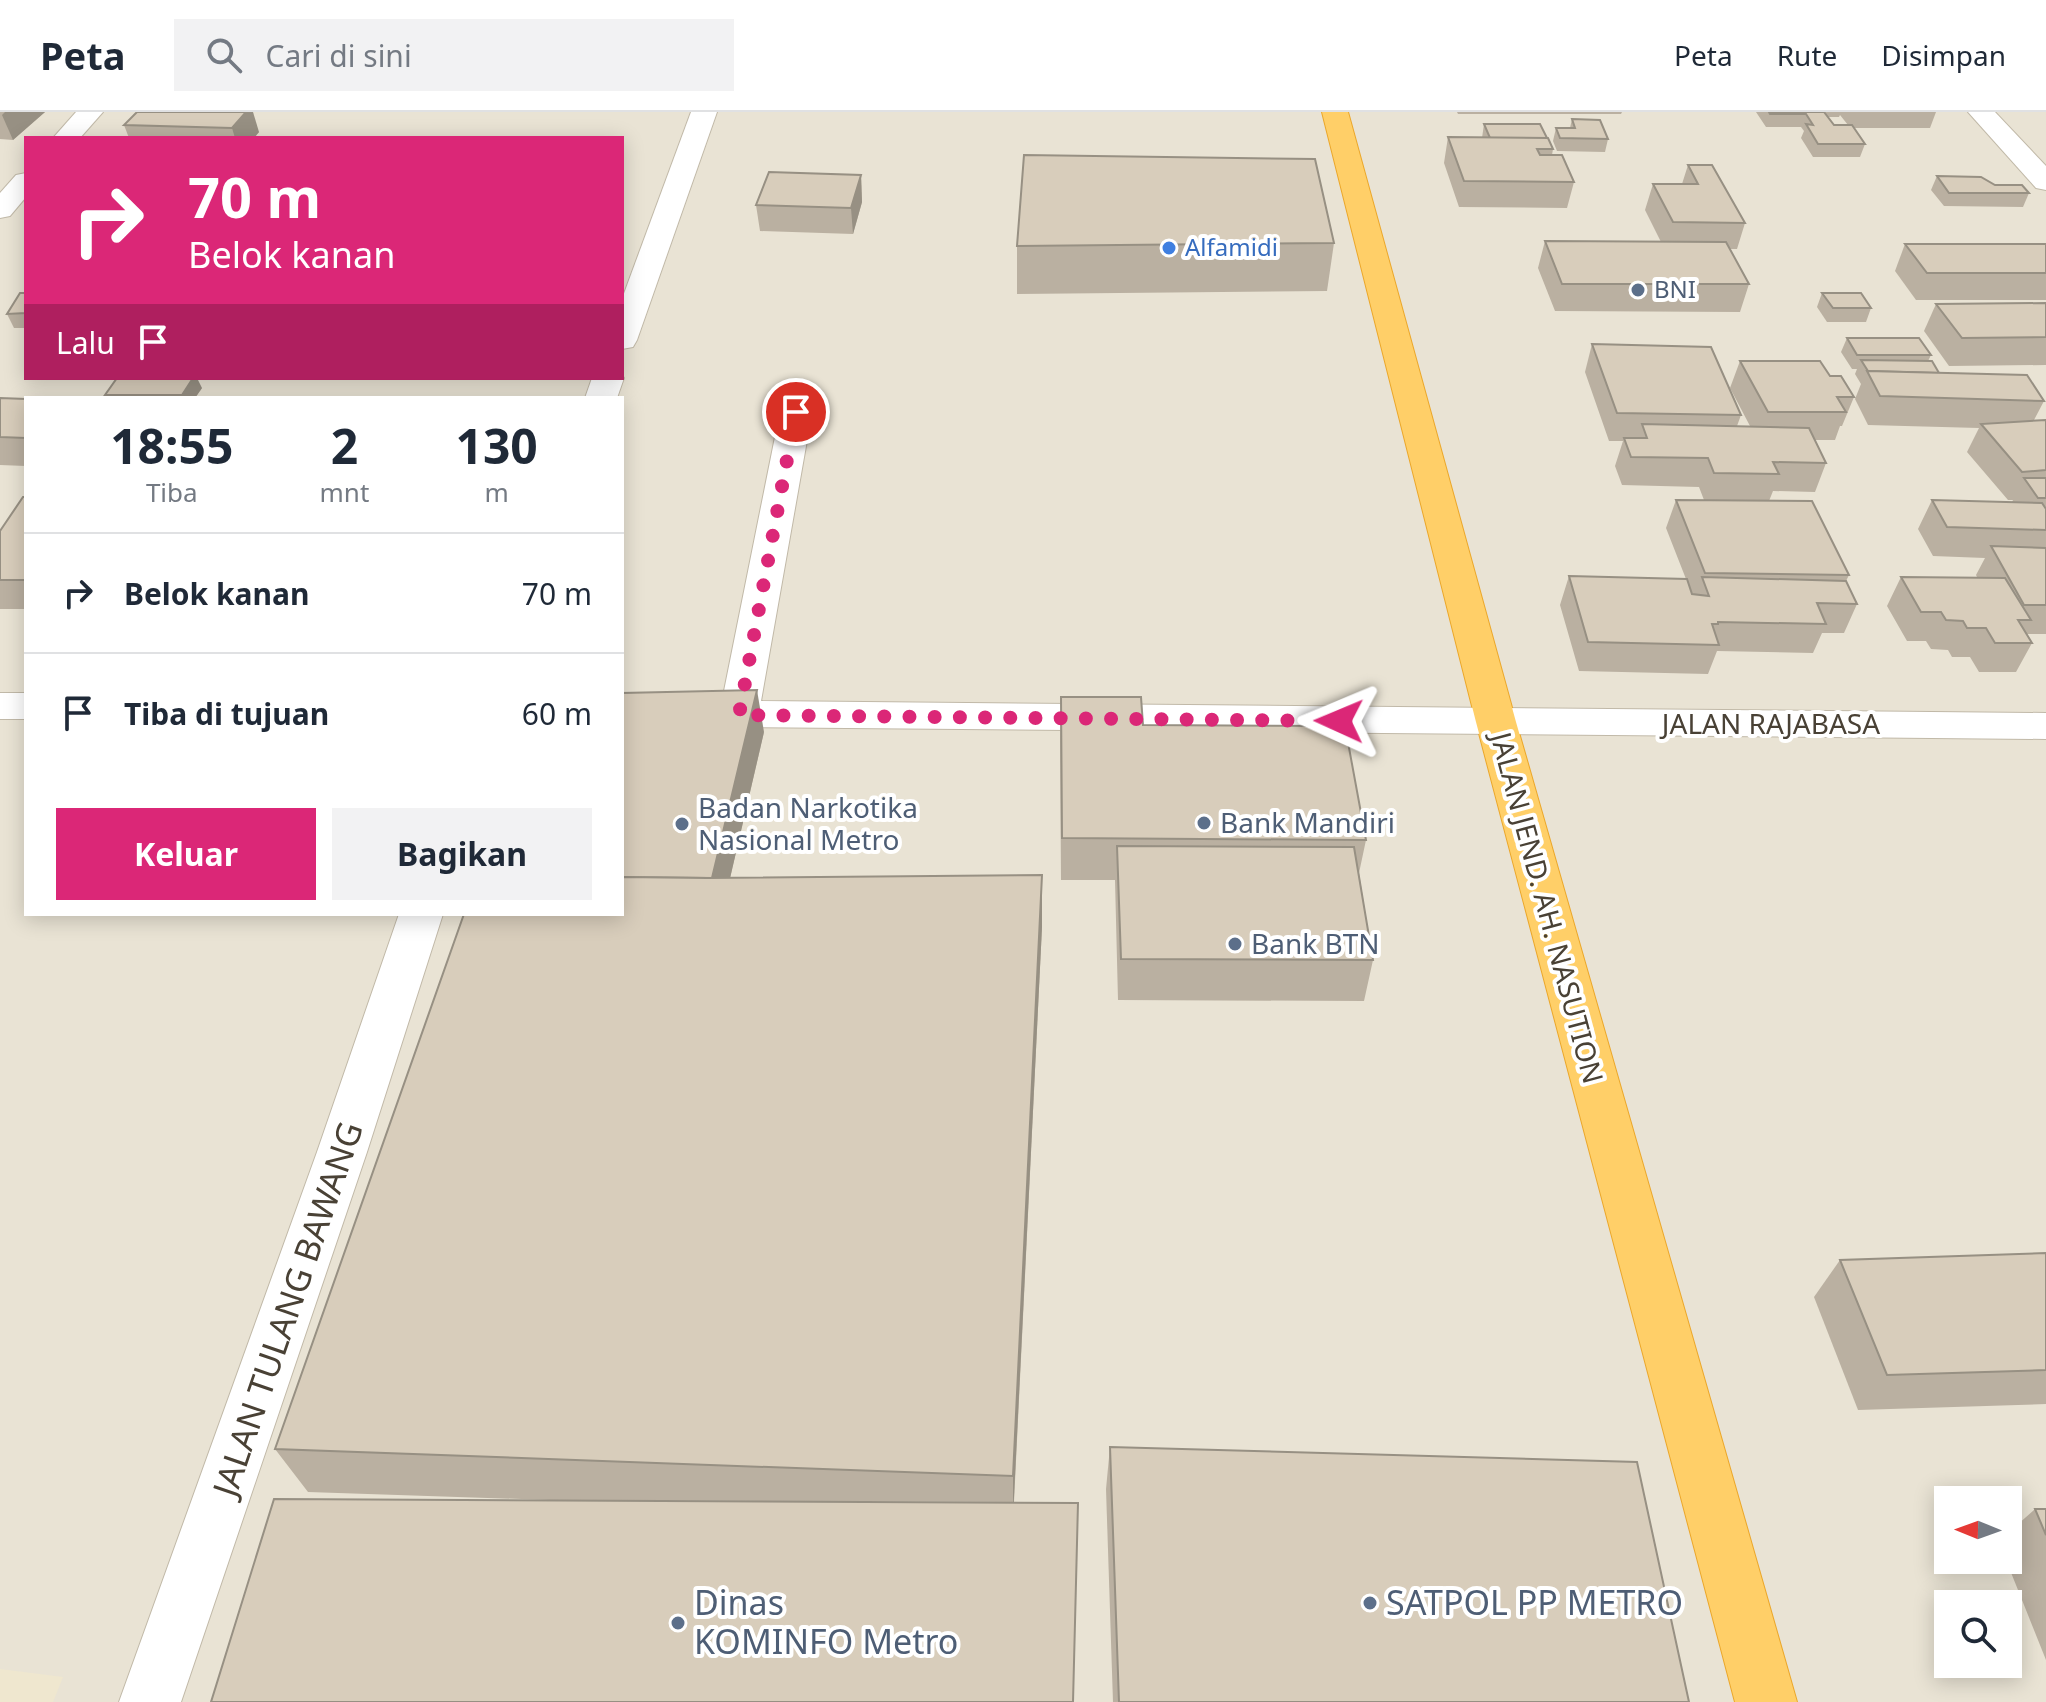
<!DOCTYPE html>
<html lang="id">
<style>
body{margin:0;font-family:"Noto Sans",sans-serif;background:#f2f2f3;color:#1f2937;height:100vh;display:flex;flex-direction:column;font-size:30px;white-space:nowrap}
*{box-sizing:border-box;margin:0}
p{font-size:26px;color:#747a83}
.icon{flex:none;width:44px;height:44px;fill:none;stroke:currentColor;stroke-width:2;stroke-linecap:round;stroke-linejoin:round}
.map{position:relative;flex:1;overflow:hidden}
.side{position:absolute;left:24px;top:284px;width:600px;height:520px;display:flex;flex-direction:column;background:#fff;border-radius:0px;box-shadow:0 4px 20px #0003}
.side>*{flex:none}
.banner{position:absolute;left:24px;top:24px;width:600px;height:244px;border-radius:0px;box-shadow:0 4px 20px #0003;background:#db2777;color:#fff;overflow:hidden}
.needle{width:52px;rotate:271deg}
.tools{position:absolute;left:1934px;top:1374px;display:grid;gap:16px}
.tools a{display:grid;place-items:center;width:88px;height:88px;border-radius:0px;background:#fff;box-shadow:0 4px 20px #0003;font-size:40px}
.pin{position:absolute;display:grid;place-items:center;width:68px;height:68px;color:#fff;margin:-34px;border:4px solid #fff;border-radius:50%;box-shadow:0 2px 8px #0007}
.me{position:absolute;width:88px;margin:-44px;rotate:271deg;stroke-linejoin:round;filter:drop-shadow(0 0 6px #0008)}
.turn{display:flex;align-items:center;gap:28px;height:168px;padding:0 32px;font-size:36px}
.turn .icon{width:104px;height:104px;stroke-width:2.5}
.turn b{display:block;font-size:56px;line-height:68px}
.then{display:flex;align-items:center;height:76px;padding:0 32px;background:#0003;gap:16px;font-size:30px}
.eta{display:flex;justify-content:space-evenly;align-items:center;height:136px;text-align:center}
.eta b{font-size:48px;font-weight:700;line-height:56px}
.primary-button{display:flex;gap:16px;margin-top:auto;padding:16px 32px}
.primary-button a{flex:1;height:92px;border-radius:0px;background:#db2777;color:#fff;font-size:32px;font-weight:700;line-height:92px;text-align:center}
.primary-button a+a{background:#f2f2f3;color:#1f2937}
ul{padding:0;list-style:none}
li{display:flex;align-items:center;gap:24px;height:120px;padding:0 32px;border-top:2px solid #e0e1e3}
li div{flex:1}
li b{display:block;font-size:30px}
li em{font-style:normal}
header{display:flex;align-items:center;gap:48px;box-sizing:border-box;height:112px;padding:0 40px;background:#fff;border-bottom:2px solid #e0e1e3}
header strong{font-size:38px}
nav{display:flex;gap:44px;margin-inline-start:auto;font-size:28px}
.search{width:560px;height:72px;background:#f2f2f3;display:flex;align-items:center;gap:20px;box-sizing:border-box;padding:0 28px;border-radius:0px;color:#747a83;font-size:30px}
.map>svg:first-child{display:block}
.residential{fill:#e9e3d4;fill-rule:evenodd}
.education{fill:#efe7cf}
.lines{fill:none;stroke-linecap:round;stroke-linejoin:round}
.minor-casing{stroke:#c1b9a8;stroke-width:2}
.highway-casing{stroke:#eba72b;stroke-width:2}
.minor{fill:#fff;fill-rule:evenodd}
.highway{fill:#ffcf68;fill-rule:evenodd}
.wall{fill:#bab0a1;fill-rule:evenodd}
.shaded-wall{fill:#979083}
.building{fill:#d8cdbb;stroke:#979083;stroke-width:2}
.route{stroke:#db2777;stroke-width:14;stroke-dasharray:0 25.2}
.shop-dot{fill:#3f7fe0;stroke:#fff;stroke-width:3}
.service-dot{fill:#5c6f8a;stroke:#fff;stroke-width:3}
.labels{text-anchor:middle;stroke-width:8;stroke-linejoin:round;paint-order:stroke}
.far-shop-label{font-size:24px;fill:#366cbe;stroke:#fff;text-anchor:start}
.far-service-label{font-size:24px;fill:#4e5e75;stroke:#fff;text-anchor:start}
.street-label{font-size:28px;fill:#494135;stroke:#fff}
.service-label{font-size:28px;fill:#4e5e75;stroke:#fff;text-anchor:start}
.near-street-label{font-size:34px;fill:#494135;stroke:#fff}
.near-service-label{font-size:34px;fill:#4e5e75;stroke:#fff;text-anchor:start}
</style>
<header>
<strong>Peta</strong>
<div class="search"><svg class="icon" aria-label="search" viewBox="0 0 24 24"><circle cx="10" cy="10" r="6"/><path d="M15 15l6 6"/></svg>Cari di sini</div>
<nav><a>Peta</a><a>Rute</a><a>Disimpan</a></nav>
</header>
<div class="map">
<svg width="2046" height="1590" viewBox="0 0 2046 1590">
<rect width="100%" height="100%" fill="#f5f1e7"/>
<path class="residential" d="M0,0H2046V1590H0ZM26,26H622V266H26ZM26,286H622V802H26ZM1948,1388H2008V1448H1948ZM1948,1492H2008V1552H1948Z"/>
<path class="education" d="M0,1557L63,1565L53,1590H0Z"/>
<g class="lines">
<defs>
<g id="minor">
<path d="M76,0H103L80,26H53Z"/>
<path d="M691,0H717L637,228L633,235L622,237V187Z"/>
<path d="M1968,0H1995L2046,54V78L2036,76Z"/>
<path d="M26,61V85L10,104L0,106V81L16,63Z"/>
<path d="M622,263L624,266L617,286H585L592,266H622Z"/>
<path d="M796,290L807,293L812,300L761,589L2046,601V627L622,614V588L722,589L780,300L785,293Z"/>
<rect x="0" y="581" width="26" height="26"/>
<path d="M399,802H443L367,1040L181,1590H119L317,1040Z"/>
</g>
<path id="highway" d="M1322,0H1348L1516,610L1797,1590H1735L1476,610Z"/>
</defs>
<use href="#minor" class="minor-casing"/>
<use href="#highway" class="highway-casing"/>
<use href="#minor" class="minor"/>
<use href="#highway" class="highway"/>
</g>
<g class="wall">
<path d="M0,0H45L13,28L0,27Z"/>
<path d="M137,0L259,20L254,26H129L124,13Z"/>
<path d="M1457,0H1622L1621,2H1458Z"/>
<path d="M1756,0H1936L1930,16H1854L1865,32L1860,45H1813L1801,26L1804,19L1801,15H1766ZM1840,3L1848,13H1834L1828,5H1839Z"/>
<path d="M1572,7L1608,27L1605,40L1557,39L1553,29L1556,16H1570Z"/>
<path d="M1484,12L1553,37L1552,43L1574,70L1567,96L1459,95L1444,51L1448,25L1482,26Z"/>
<path d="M1688,53L1745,111L1737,137H1730L1749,172L1740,200L1555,199L1538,156L1545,129L1661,130L1645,98L1653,72H1682Z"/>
<path d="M861,63L862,90L853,122L760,119L756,93Z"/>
<path d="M1937,64L2029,81L2023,95L1944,94L1931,78Z"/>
<path d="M1334,131L1327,179L1017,182V134Z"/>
<path d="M1905,132H2046V188H1916L1895,159Z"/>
<path d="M26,181V216H14L7,202Z"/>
<path d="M1822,181L1871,196L1866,210H1827L1817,195Z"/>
<path d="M1936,192L2046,225V253L1949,254L1924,219Z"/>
<path d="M1847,226L1931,243L1928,249L1939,261L2044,289L2034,308H2046V522H2027L2032,531L2016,560H1979L1970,545H1952L1948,538L1931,537L1926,529H1907L1887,494L1901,465H1977L1976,463L1985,446L1933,444L1918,417L1932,388L2012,390L2013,388H2008L1967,340L1979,316L1868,313L1855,287L1861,272L1855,262L1857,257H1852L1841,240Z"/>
<path d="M1592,232L1741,303L1737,314H1750L1730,276L1740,249L1830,264L1854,285L1842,314H1840L1835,328H1815L1826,351L1815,380L1773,379L1769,389L1849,463L1846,469L1857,492L1844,521H1822L1813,541L1717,539L1708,562L1579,559L1560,493L1569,464L1686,467L1666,416L1676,388H1704L1699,375L1622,373L1615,354L1623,329H1609L1585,260Z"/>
<path d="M202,276L195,286H107L105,283Z"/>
<path d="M0,286L26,287V354L0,353Z"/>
<path d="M26,385V497H0V419Z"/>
<path d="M1061,585L1143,613L1366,728L1359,761L1373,848L1364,889L1118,888L1115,768H1061L1060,626Z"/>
<path d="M764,620L730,766L1042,815L1014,1390L550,1388L308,1380L275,1337Z"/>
<path d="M2046,1141V1292L1858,1298L1814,1185L1840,1148Z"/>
<path d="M1110,1335L1689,1590H1113L1106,1377Z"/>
<path d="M2035,1397H2046V1548L2006,1448H2008V1421Z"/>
</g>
<g class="shaded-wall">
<path d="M5,0H45L13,28L2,3Z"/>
<path d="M246,0H253L259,20L254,26H235L232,16Z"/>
<path d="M861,63L862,90L853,122L851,96Z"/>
<path d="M193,266H197L202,276L195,286H183L182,283Z"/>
<path d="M757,578L764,620L718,818L709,777Z"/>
<path d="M1042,763V815L1013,1405V1364Z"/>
</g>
<g class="building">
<path d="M137,0H246L232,16L124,13Z"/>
<path d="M1769,0H1824L1834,13H1852L1865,32H1818L1806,12L1813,13L1806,2H1770Z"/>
<path d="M1572,7L1600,8L1608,27L1560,26L1556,16H1575Z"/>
<path d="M1484,12H1540L1547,26H1490Z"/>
<path d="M1448,25L1548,26L1553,37H1537L1540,43H1562L1574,70L1464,69Z"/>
<path d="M1024,43L1315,47L1334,131L1017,134Z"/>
<path d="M1688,53H1712L1745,111L1673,110L1653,72H1698Z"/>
<path d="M769,60L861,63L851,96L756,93Z"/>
<path d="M1937,64L1981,65L1995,73H2022L2029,81H1949Z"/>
<path d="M1545,129L1726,130L1749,172H1562Z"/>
<path d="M1905,132H2046V161H1927Z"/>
<path d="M20,181H26V201L7,202Z"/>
<path d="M1822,181H1861L1871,196H1833Z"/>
<path d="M2046,191V225L1962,226L1936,192Z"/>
<path d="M1847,226H1919L1931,243H1857Z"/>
<path d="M1592,232L1711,235L1741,303L1617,301Z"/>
<path d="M1861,248L1932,249L1939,261L1868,259Z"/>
<path d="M1740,249H1820L1830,264H1841L1854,285H1837L1846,300H1768Z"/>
<path d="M1867,259L2027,263L2044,289L1880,284Z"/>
<path d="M117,266H193L182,283H105Z"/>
<path d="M0,286L26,287V326L0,325Z"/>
<path d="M2046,308V358L2022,360L1981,312Z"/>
<path d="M1642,312L1809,316L1826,351L1773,350L1779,362L1714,361L1708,346L1631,345L1624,326H1647Z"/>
<path d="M2024,366H2046V386H2038Z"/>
<path d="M23,385H26V468H0V419Z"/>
<path d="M1676,388L1812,389L1849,463L1705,461Z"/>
<path d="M1932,388L2042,391L2046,397V418L1947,415Z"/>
<path d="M1991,434L2046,436V493H2024Z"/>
<path d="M1569,464L1687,467L1692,482L1709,484L1702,465L1846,469L1857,492L1817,491L1826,512L1718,510V512H1712L1719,533L1588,530Z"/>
<path d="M1901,465L2005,466L2031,508H2018L2032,531H1995L1986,516H1967L1963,509L1946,508L1941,500H1921Z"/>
<path d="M757,578L712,766L622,765V581Z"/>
<path d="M1061,585H1141L1143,613L1345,614L1366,728L1062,726Z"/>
<path d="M1117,734L1354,735L1373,848L1121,847Z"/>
<path d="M1042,763L1013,1364L275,1337L464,802H622V765L707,766Z"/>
<path d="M2046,1141V1258L1887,1263L1840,1148Z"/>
<path d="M1110,1335L1637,1350L1689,1590H1119Z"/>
<path d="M274,1387L1078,1391L1073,1590H211Z"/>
<path d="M2035,1397H2046V1423Z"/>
</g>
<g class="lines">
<path class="route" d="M796,300L739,603L1339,609"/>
</g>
<circle class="shop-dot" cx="1169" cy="136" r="8"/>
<g class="service-dot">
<circle cx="1638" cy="178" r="8"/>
<circle cx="1204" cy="711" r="8"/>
<circle cx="682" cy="712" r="8"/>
<circle cx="1235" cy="832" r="8"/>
<circle cx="1370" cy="1491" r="8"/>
<circle cx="678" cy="1511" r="8"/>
</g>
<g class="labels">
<g class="far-shop-label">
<text x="1185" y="144">Alfamidi</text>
</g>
<g class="far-service-label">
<text x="1654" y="186">BNI</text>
</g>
<g class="street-label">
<text x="1771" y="622">JALAN RAJABASA</text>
<text transform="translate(1547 796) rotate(75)" y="10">JALAN JEND. AH. NASUTION</text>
</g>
<g class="service-label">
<text x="698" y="706">Badan Narkotika<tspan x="698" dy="32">Nasional Metro</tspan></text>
<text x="1220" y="721">Bank Mandiri</text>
<text x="1251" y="842">Bank BTN</text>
</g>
<g class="near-street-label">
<text transform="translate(288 1197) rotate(-71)" y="12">JALAN TULANG BAWANG</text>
</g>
<g class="near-service-label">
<text x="694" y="1503">Dinas<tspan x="694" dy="39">KOMINFO Metro</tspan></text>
<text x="1386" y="1503">SATPOL PP METRO</text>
</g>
</g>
</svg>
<div class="tools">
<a><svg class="needle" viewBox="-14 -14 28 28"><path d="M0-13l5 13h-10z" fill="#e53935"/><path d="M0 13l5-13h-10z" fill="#747a83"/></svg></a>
<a><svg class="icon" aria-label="search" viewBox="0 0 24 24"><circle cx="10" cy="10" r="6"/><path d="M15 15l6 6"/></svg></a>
</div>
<div class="pin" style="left:796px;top:300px;background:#d93025"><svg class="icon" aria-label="arrive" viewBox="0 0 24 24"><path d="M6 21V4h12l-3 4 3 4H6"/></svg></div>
<svg class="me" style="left:1339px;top:609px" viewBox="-20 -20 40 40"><path d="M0-17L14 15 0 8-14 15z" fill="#db2777" stroke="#fff" stroke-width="4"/></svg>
<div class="banner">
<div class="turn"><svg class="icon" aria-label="right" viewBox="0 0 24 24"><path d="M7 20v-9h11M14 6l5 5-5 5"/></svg><div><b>70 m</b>Belok kanan</div></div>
<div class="then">Lalu<svg class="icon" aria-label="arrive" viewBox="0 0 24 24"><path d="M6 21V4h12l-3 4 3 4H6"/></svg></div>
</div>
<section class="side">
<div class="eta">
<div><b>18:55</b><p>Tiba</p></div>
<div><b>2</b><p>mnt</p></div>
<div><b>130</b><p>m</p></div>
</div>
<ul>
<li><svg class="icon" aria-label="right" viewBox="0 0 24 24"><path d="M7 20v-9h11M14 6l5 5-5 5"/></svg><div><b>Belok kanan</b></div><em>70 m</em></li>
<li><svg class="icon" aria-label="arrive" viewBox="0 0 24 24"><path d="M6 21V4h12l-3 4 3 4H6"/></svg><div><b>Tiba di tujuan</b></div><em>60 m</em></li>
</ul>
<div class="primary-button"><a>Keluar</a><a>Bagikan</a></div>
</section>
</div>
